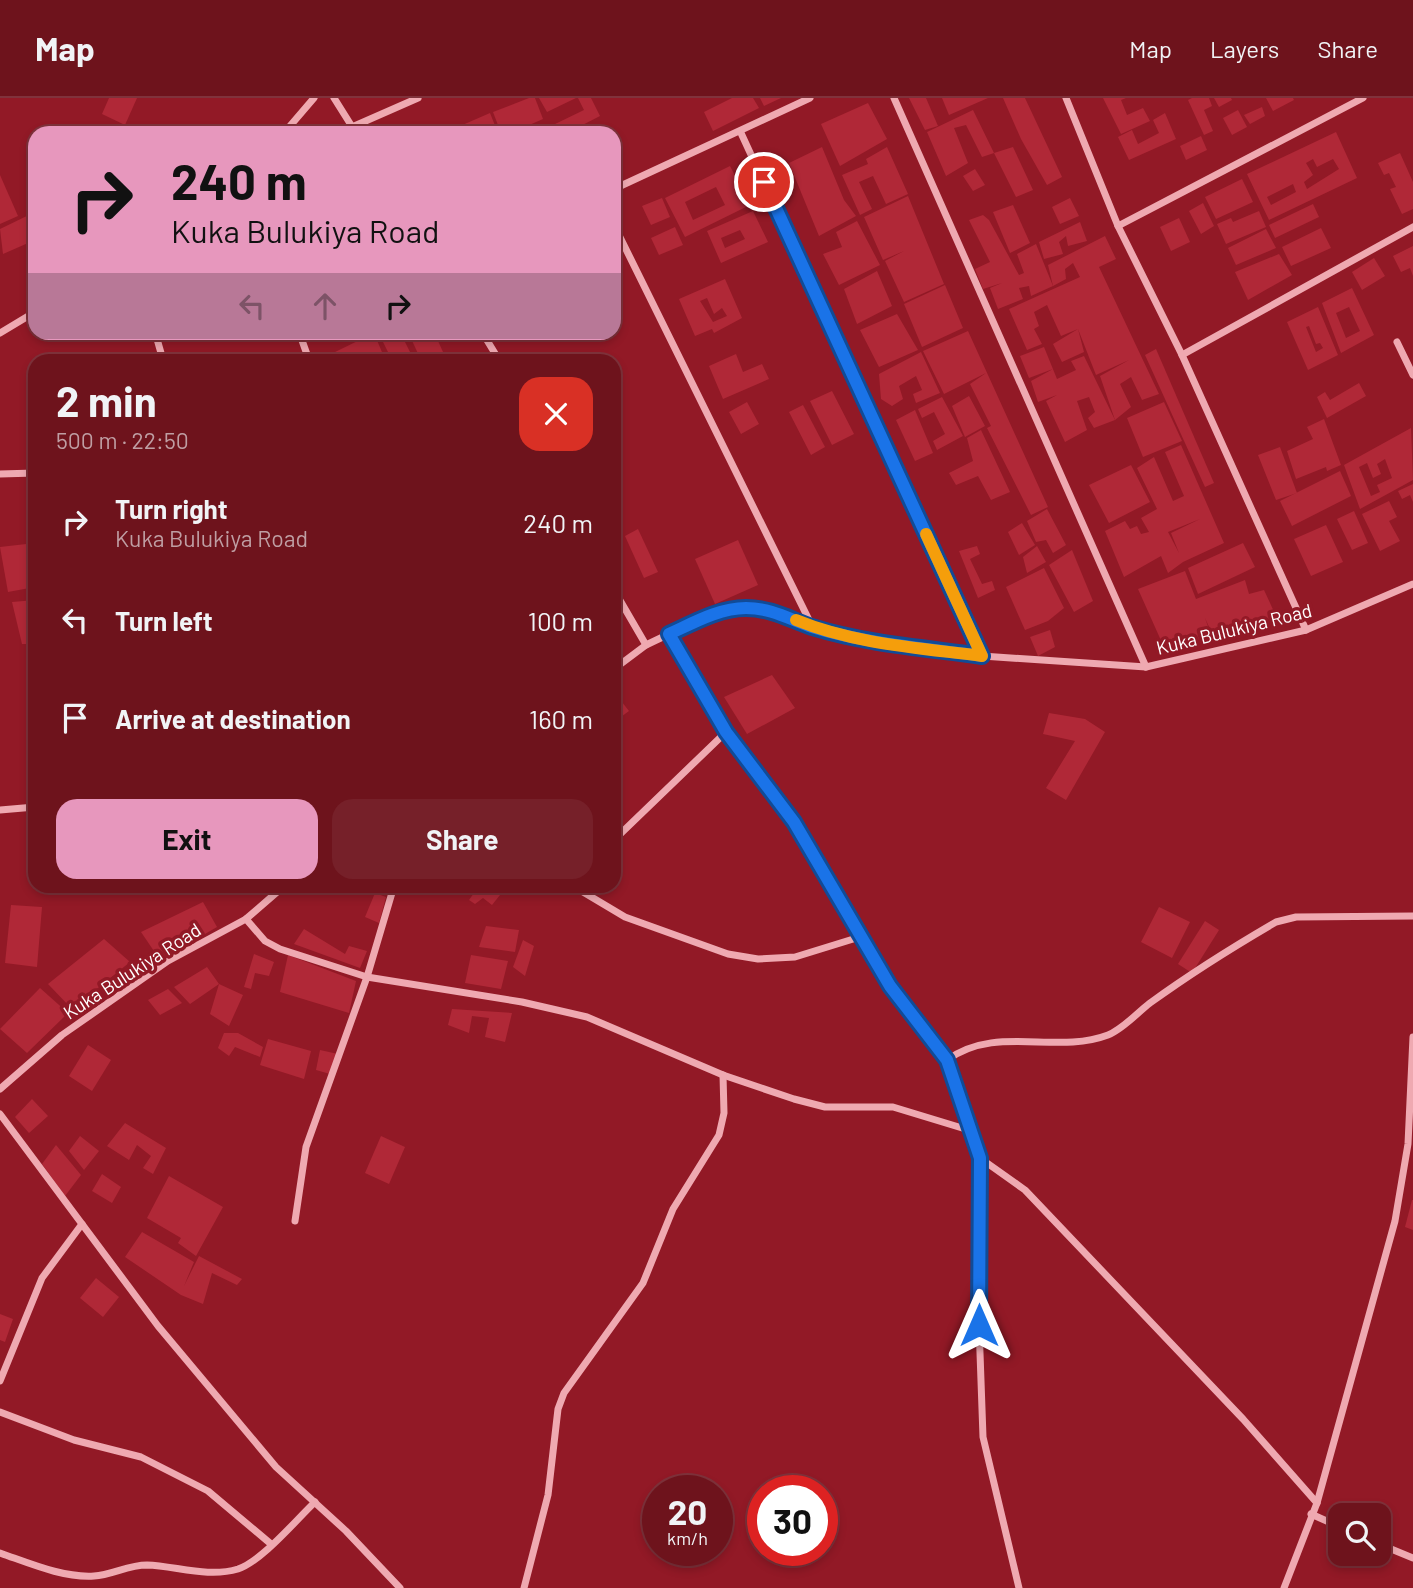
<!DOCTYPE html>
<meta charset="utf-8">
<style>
body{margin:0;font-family:Barlow,sans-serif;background:#762029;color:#f1f3f6;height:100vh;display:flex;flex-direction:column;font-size:26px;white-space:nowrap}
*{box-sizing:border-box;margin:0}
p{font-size:23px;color:#bf9ea3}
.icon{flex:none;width:38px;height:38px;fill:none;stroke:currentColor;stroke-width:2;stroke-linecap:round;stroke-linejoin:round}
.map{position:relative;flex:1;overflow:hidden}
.drawer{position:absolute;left:28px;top:256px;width:593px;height:539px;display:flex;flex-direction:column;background:#6e131c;border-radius:21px;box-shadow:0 4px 10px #0003,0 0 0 2px #80323b}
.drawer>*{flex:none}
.guide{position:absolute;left:28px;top:28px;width:593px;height:214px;border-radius:21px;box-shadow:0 4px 10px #0003,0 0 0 2px #80323b;background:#e797bd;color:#111;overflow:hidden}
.tools{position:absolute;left:1328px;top:1405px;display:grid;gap:14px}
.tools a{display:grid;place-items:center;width:63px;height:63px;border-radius:14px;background:#6e131c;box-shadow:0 4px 10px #0003,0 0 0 2px #80323b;font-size:35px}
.speed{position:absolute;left:642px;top:1377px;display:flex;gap:14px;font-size:35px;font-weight:700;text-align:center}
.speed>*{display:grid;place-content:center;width:91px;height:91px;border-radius:50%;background:#6e131c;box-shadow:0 4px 10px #0003,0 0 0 2px #80323b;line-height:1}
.speed small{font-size:18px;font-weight:400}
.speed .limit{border:10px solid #d22;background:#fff;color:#111}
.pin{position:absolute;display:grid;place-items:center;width:60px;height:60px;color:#fff;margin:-30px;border:4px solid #fff;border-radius:50%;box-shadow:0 2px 7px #0007}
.me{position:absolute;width:77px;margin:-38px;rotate:0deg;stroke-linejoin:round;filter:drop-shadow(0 0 5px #0008)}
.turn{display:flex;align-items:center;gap:24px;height:147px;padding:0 28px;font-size:32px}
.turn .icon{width:91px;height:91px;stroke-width:2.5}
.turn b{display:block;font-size:49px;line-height:60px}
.lanes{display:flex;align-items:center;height:66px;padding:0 28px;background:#0003;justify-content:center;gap:35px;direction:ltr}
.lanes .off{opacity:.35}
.round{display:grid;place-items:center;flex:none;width:74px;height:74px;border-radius:21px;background:#762029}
.headline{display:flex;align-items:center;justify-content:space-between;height:119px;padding:0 28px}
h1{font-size:42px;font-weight:700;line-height:52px}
.button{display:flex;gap:14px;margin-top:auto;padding:14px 28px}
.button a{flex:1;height:80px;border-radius:21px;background:#e797bd;color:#111;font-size:28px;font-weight:700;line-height:80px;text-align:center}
.button a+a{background:#762029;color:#f1f3f6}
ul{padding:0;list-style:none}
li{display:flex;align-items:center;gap:21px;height:98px;padding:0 28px}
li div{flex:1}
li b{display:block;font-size:26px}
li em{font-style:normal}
header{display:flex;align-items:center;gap:42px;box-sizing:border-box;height:98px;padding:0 35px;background:#6e131c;border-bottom:2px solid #80323b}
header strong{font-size:33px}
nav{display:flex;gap:38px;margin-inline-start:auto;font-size:24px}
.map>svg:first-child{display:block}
.building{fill:#b02837;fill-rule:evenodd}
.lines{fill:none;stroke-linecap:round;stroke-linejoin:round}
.minor{stroke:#efa9b1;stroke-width:7}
.route-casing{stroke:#114b97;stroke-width:18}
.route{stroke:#1a73e8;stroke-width:12}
.slow{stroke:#f59e0b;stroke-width:12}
.labels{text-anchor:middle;stroke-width:7;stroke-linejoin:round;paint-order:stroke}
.street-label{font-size:19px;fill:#fff;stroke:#921926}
</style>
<header>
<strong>Map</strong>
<nav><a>Map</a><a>Layers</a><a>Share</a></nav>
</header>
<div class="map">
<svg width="1413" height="1490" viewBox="0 0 1413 1490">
<rect width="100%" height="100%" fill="#921926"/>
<g class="building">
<path d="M109,0H137L125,27L102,16Z"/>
<path d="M529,0H535L543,21L511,35H501L493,14Z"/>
<path d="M539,0H576L547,14Z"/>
<path d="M578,0H591L600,18L567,35H557L553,27L584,12Z"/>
<path d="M732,0H753L759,10L713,33L704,14Z"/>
<path d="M760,0H781L764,8Z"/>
<path d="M909,0H926L938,28L925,32Z"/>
<path d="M942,0H988L949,17Z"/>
<path d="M1003,0H1025L1062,79L1047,87L1021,41Z"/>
<path d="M1103,0H1126L1121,2L1127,17L1143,10L1150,23L1121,36Z"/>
<path d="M1192,0H1209L1212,8L1204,12L1213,33L1204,37L1188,2Z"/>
<path d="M1214,0H1231L1232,2L1219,9Z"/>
<path d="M1266,0H1293L1294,2L1273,13Z"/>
<path d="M868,5L887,41L840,68L821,26Z"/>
<path d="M1262,9L1265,18L1250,26L1244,17Z"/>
<path d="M973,12L994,55L982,59L966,27L954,30L968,65L946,78L927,34Z"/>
<path d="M1238,12L1247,29L1232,37L1223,20Z"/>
<path d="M490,15L498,35H444Z"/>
<path d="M1165,15L1176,41L1129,62L1118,39L1132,32L1138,46L1159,35L1153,22Z"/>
<path d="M1336,34L1357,80L1269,122L1247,76ZM1313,61L1317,69L1333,61L1339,71L1307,91L1304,84L1313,77L1306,65ZM1293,86L1296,94L1271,107L1267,99Z"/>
<path d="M1201,38L1207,52L1186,62L1180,48Z"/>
<path d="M822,49L844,102L856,118L819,138L789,65Z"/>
<path d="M887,49L908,96L886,106L873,78L859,84L872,111L860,117L842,77L868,66L866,61Z"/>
<path d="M1013,49L1033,92L1016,99L994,55Z"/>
<path d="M1400,55L1413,84V111L1402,116L1390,91L1396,89L1389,75L1384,77L1378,65Z"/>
<path d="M730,68L750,107L685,139L665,100ZM716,89L725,107L693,122L685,104Z"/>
<path d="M975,71L985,87L973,93L963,78Z"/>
<path d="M0,77L18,118L0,126Z"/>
<path d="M1242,81L1253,104L1216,121L1205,99Z"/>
<path d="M908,98L944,186L904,204L885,163L904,153L883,162L864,119Z"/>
<path d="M662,100L670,119L651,127L642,108Z"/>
<path d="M1070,100L1079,118L1060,126L1052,109Z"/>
<path d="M1203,105L1214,128L1201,136L1189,113Z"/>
<path d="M1313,106L1319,119L1275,140L1269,127Z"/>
<path d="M1013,107L1030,145L1010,155L993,114Z"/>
<path d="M753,113L768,144L721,165L707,133ZM740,132L745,141L725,150L721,140Z"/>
<path d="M1259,113L1266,129L1226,146L1217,126L1231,120L1233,124Z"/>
<path d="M35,114V142L3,156L0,131Z"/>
<path d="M983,117L989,122L1019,177L1024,175L1017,156L1036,146L1053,188L1031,198L1029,188L1019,190L1023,201L998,211L990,190L1002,185L983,191L975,171L990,164L969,122Z"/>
<path d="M1179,120L1190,144L1171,153L1160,129Z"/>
<path d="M857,123L880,167L839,187L823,156L842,149L836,134Z"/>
<path d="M1080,124L1087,143L1068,148L1066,138L1059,144L1063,156L1044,161L1039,144Z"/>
<path d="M675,129L683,147L659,157L651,140Z"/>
<path d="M1321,130L1331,150L1291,168L1282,149Z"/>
<path d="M1266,131L1276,150L1236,167L1228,150Z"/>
<path d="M1105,138L1116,161L1099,169L1159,296L1142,302L1131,279L1120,286L1131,309L1115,322L1100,278L1129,262L1096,277L1078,231L1084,254L1062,264L1053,246L1078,231L1061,238L1047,207L1034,214L1039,228L1034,231L1042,246L1027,252L1009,211L1080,179L1073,165L1065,171L1066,181L1053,188L1048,167Z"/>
<path d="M1413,148V178L1410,170L1401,174L1393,158Z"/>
<path d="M1279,156L1292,177L1248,202L1235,174Z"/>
<path d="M1374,160L1385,178L1362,192L1352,174Z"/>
<path d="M877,173L892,208L857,226L844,191Z"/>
<path d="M725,181L742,220L714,235L712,231L695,238L679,201ZM707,200L714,216L722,210L727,218L713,224L700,203Z"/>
<path d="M945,187L963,230L922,249L904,206Z"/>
<path d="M1352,190L1374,237L1341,255L1322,205ZM1349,209L1360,233L1346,240L1336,215Z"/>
<path d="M1318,209L1338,257L1308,272L1287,224ZM1309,228L1316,246L1320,245L1323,250L1316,254L1306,229Z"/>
<path d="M897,216L918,252L879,269L860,232Z"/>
<path d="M968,233L1048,409L1031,417L987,330L991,328L970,286L986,275L944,296L923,253Z"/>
<path d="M378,234H400L414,262H392Z"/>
<path d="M408,234H434L443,254L421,262Z"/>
<path d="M374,235L384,259L378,262H335L333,255Z"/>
<path d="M1044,249L1057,281L1076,272L1071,263L1084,258L1115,322L1094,330L1088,320L1095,314L1089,299L1077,303L1087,332L1065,344L1046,303L1057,297L1038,304L1031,283L1053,271L1029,280L1020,258Z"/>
<path d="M1156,251L1214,385L1205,389L1145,257Z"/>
<path d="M921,254L940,295L916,305L913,296L922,292L916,278L899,288L903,301L892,308L881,301L879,276Z"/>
<path d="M736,256L743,274L762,266L769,281L723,301L709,268Z"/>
<path d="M1359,285L1366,298L1327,320L1317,299L1325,294L1330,302Z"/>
<path d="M832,293L854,336L832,347L810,303Z"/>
<path d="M969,298L985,328L965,339L952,308Z"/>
<path d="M942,299L963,338L937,352L933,343L945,336L934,314L922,320L918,311Z"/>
<path d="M747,304L759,326L741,336L729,314Z"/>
<path d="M1164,304L1182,343L1143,359L1127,320Z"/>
<path d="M803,307L825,349L811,357L789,314Z"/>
<path d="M915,312L933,355L915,363L896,322Z"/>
<path d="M1324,321L1341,367L1327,373L1326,369L1296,381L1287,353L1313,341L1307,329Z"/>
<path d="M1411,330L1413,382L1360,411L1344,367ZM1385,361L1392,380L1377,387L1380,394L1371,398L1359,369L1367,365L1373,380L1381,376L1377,366Z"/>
<path d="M981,332L1010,394L991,402L978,378L956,387L949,375L973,363L967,340Z"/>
<path d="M1181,347L1224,445L1183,464L1168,475L1161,458L1124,479L1105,433L1125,423L1130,431L1137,428L1141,436L1149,434L1141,420L1157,411L1137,370L1154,359L1173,403L1184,398L1165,354ZM1200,421L1171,435L1179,455L1168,434Z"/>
<path d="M1280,349L1297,395L1276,402L1258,357Z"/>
<path d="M1131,367L1150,404L1109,425L1089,387Z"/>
<path d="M1340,373L1351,398L1292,428L1280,403Z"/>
<path d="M1413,386V404L1410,397L1402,401L1398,393Z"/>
<path d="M1389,403L1397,419L1389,423L1400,443L1380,453L1362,416Z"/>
<path d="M1047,411L1066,447L1053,455L1046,442L1036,444L1027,423Z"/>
<path d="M1354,413L1368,445L1352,452L1337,421Z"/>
<path d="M1022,425L1035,447L1019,457L1008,434Z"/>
<path d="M1326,427L1343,464L1311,478L1294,441Z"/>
<path d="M638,431L658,474L644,480L625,438Z"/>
<path d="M738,442L758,487L715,506L695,461Z"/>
<path d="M35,445V489L8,494L0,449Z"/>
<path d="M1243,445L1255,469L1198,496L1188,470Z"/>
<path d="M977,448L980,456L970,461L982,486L992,483L995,492L978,500L959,453Z"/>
<path d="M1037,448L1046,464L1027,475L1023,459Z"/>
<path d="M1072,452L1093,503L1074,514L1049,467Z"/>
<path d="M1044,470L1064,510L1048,523L1025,532L1006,489Z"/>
<path d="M1185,473L1196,501L1245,482L1249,496L1264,492L1276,518L1215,542L1205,520L1212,540L1163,547L1138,491Z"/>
<path d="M35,502V546H22L12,504Z"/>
<path d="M1050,532L1055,549L1038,558L1030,539Z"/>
<path d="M772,577L795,610L747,636L724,599Z"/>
<path d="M618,599L629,613L614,624V601Z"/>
<path d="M1049,615L1085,621L1105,634L1066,702L1046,690L1075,643L1043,636Z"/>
<path d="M479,788H488L500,797L492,807L483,800L475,806L469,802Z"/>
<path d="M375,795L386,799L379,825L365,819Z"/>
<path d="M203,804L217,829L160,862L141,834Z"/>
<path d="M11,807L42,809L37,869L5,865Z"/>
<path d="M1159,809L1190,824L1172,860L1141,844Z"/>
<path d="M1205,823L1219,832L1192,875L1178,866Z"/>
<path d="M486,828L519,832L515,854L479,849Z"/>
<path d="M304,831L345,856L349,848L367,853L360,870L294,846Z"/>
<path d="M104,841L130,864L72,911L48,886Z"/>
<path d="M523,842L534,848L525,878L513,869Z"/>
<path d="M254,856L274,864L269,878L255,875L251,891L244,889Z"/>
<path d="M288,857L356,883L349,915L280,894Z"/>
<path d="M471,857L508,863L501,891L465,885Z"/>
<path d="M207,869L219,886L243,897L229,928L210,916L219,886L190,906L174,889Z"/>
<path d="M40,890L68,915L27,955L0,931Z"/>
<path d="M168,891L182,905L160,917L148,902Z"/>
<path d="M452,911L512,915L505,944L485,939L489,920L472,918L469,935L448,927Z"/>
<path d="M224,935H238L263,949L260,959L235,949L229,958L218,950Z"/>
<path d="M268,941L311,953L304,981L260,967Z"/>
<path d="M88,947L111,962L92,993L69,978Z"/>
<path d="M320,952L338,956L330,976L316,972Z"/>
<path d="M32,1001L48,1018L29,1035L15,1019Z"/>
<path d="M125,1025L166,1050L153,1076L143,1070L151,1058L137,1047L129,1062L107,1048Z"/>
<path d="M80,1038L99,1053L84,1072L69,1053Z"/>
<path d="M381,1038L405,1049L389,1086L365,1075Z"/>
<path d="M56,1047L81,1077L65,1098L42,1066Z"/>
<path d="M102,1076L121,1089L112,1105L92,1093Z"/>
<path d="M169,1078L223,1109L196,1158L178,1145L181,1140L147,1120Z"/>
<path d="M1412,1102H1413V1132L1405,1129Z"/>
<path d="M142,1134L194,1164L184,1188L199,1158L242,1181L237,1187L212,1175L203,1206L181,1197L125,1159Z"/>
<path d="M96,1180L119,1199L103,1219L80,1200Z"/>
<path d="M0,1216L13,1221L5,1244L0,1242Z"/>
</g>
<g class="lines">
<g class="minor">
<path d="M334,0L356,35"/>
<path d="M894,0L1146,569"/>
<path d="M1066,0L1118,128L1182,257L1306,532"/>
<path d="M352,29L418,0"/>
<path d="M284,35L314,0"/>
<path d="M741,35L982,558"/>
<path d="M614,91L810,0"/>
<path d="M614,127L812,528"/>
<path d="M1118,128L1363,0"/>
<path d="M155,234L163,262"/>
<path d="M299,234L309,262"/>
<path d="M482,234L499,262"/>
<path d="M0,235L35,214"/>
<path d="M1397,244L1413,277"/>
<path d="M1182,257L1413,129"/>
<path d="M0,376L35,375"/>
<path d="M614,492L646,547"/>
<path d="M669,536L726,634L794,724L890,888L947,962L980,1060L979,1227L983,1339L1019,1490"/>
<path d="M614,571L646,547L669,536L711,517L742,510L769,511L813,529L892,545L982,558L1146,569L1306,532L1413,486"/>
<path d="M0,712L35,709"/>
<path d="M614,742L726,634"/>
<path d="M573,788L625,819L728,856L758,861L795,859L863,838"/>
<path d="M246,821L265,843L280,851L367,879L522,904L587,919L723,977L794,1001L825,1009H893L972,1033"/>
<path d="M947,962C997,926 1055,957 1108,937C1123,931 1137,915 1150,905C1190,876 1233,849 1276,824L1296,819L1413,818"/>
<path d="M0,991L62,937L168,863L246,821L284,788"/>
<path d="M0,1016L158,1228L276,1369L346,1433L400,1490"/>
<path d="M980,1060L1025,1092L1243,1321L1317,1405"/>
<path d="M295,1123L306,1049L367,879L394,788"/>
<path d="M0,1283L42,1180L82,1126"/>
<path d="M0,1314L74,1342L141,1359L208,1393L271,1446"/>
<path d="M1311,1416L1340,1429"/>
<path d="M1379,1446L1413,1460"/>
<path d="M0,1455C29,1465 63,1480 94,1478C112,1477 128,1467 147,1467C176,1468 208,1480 238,1471C262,1463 296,1422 315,1404"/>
<path d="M524,1490L548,1397L558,1311L564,1295L643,1185L673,1111L719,1037L724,1015L723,977"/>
<path d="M1284,1490L1317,1405L1395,1123L1408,1046L1413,939"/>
</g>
</g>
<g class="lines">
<defs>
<path id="route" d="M764,84L982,558C926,550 867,546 812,529C789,521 771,510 746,510C719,510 693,525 669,536L726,634L794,724L890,888L947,962L980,1060L979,1227"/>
</defs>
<use href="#route" class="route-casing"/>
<use href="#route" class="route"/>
<path class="slow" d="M796,522C854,546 921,550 982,558L926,436"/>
</g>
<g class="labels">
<g class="street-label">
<text transform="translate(1234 531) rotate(-14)" y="7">Kuka Bulukiya Road</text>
<text transform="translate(132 873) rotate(-33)" y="7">Kuka Bulukiya Road</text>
</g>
</g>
</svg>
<div class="tools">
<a><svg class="icon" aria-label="search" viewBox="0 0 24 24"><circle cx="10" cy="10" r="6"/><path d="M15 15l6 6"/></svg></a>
</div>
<div class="speed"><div>20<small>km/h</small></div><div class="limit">30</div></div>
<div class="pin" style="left:764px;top:84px;background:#d93025"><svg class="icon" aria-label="arrive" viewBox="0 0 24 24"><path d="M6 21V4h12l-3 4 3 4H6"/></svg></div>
<svg class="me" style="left:979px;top:1227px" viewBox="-20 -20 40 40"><path d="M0-17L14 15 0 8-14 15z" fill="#1a73e8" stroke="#fff" stroke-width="4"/></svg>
<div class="guide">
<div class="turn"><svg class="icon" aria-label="right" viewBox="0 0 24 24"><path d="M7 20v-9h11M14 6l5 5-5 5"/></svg><div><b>240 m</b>Kuka Bulukiya Road</div></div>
<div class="lanes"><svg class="icon off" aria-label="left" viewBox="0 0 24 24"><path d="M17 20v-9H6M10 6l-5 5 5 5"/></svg><svg class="icon off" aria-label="ahead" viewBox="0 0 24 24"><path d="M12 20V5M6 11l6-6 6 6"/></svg><svg class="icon" aria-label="right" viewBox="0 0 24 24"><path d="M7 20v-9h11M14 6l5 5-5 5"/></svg></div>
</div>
<section class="drawer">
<div class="headline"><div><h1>2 min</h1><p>500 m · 22:50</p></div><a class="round" style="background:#d93025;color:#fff"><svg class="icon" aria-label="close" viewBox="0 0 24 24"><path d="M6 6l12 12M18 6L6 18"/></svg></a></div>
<ul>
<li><svg class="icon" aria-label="right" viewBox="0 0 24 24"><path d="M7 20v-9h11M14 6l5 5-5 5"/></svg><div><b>Turn right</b><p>Kuka Bulukiya Road</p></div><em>240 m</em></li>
<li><svg class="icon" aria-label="left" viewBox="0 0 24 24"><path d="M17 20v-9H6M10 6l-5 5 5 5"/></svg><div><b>Turn left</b></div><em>100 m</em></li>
<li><svg class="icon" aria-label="arrive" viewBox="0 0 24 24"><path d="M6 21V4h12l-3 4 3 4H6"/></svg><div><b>Arrive at destination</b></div><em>160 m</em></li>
</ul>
<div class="button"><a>Exit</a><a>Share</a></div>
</section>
</div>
